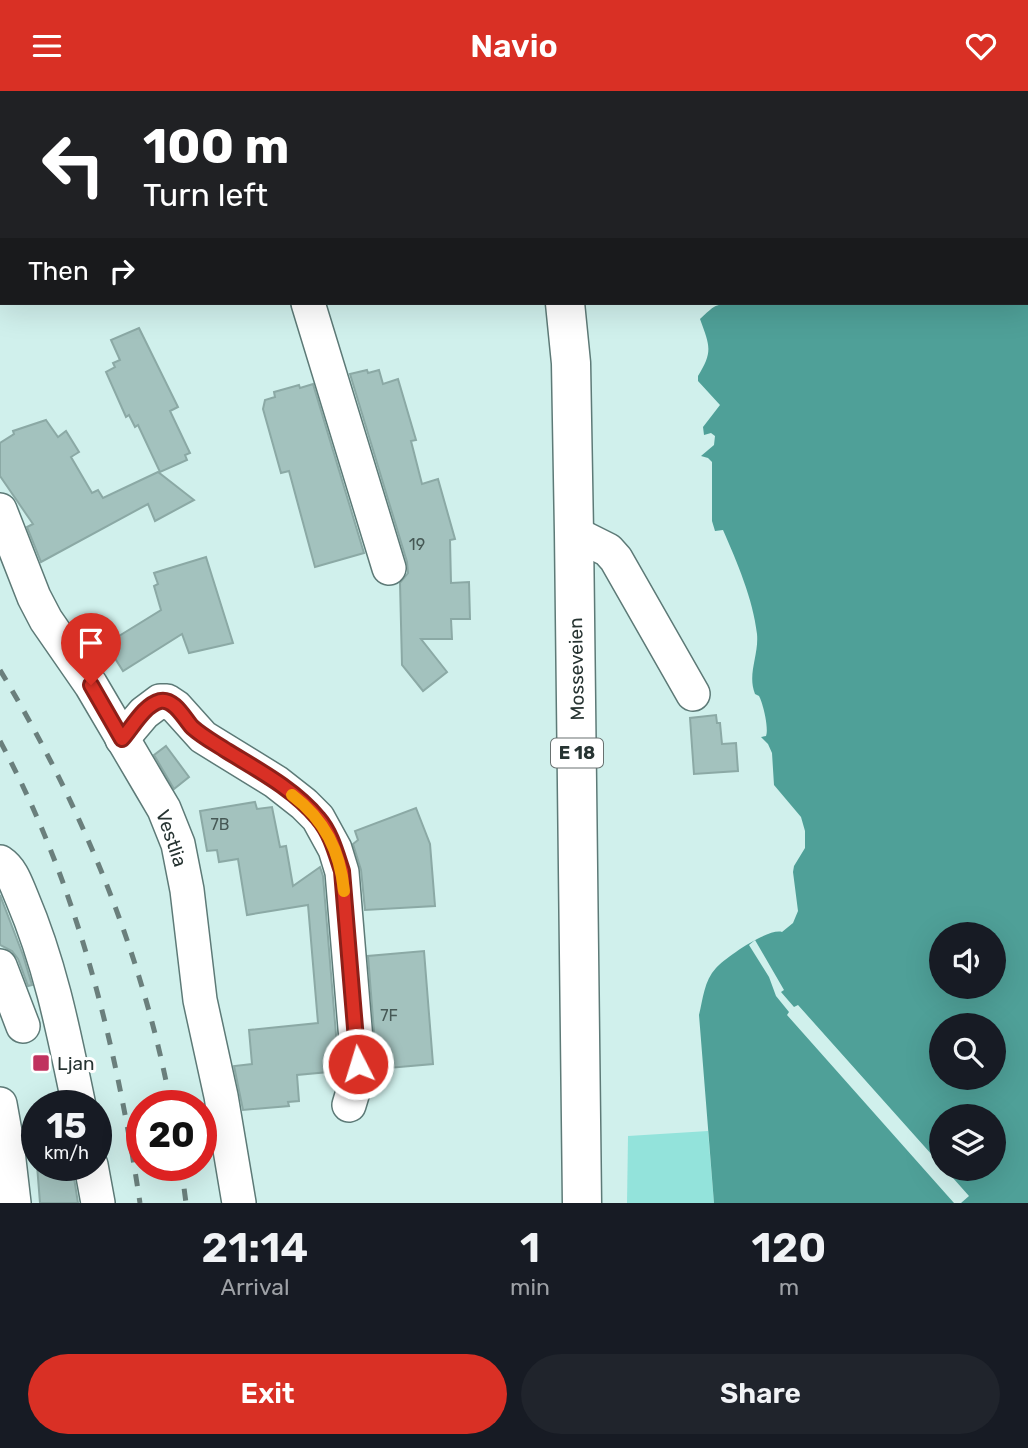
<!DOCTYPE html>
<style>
body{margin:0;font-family:Rubik,sans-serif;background:#20242c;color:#f1f3f6;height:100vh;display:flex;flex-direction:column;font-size:26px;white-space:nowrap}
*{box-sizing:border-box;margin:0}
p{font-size:23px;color:#9ea1a6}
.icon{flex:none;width:38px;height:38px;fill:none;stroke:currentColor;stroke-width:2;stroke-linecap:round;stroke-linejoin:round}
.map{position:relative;height:1112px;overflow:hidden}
.side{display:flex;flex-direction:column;background:#171b24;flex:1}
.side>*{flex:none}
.guide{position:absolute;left:0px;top:0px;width:1029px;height:214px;box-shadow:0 7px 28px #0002;background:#202124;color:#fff;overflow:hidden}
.tools{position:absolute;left:929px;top:831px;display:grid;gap:14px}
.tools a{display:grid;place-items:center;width:77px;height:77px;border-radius:50%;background:#171b24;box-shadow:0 7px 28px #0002;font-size:35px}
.speed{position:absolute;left:21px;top:999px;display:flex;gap:14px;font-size:35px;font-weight:700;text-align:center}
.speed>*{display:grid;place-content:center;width:91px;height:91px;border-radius:50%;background:#171b24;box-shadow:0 7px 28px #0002;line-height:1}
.speed small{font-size:18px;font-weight:400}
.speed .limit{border:10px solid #d22;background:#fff;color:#111}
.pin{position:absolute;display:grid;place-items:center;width:60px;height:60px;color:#fff;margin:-72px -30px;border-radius:50% 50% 50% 0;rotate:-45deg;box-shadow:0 0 7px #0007}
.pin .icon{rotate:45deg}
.me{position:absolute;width:77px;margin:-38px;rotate:355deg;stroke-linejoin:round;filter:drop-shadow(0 0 5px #0008)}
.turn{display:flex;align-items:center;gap:24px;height:147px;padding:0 28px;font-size:32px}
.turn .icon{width:91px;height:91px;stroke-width:2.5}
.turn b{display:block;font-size:49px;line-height:60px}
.then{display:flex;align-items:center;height:66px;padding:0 28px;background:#0003;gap:14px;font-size:26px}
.eta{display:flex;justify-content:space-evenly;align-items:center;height:119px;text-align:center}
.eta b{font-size:42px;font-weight:600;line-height:49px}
.button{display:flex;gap:14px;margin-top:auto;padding:14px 28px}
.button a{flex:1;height:80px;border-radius:42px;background:#d93025;color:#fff;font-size:28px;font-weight:600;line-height:80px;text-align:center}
.button a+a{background:#20242c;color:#f1f3f6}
header{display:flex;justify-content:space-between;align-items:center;height:91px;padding:0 28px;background:#d93025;color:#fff;font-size:32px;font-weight:600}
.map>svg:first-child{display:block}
.green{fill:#93e3db}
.water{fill:#4fa098;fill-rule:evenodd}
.pier{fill:#d0f0ec}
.building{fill:#a3c2be;stroke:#8ba9a5;stroke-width:2}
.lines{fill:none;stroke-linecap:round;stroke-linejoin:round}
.minor-casing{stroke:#5d7a77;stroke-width:36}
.highway-casing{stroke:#5d7a77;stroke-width:41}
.minor{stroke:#fff;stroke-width:33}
.highway{stroke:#fff;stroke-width:38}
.rail{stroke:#6a7f7c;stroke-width:5;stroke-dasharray:12 12;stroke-linecap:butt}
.route-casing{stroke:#8d1f18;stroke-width:18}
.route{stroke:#d93025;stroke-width:12}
.slow{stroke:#f59e0b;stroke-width:12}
.poi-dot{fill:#c0325e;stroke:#fff;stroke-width:2.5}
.labels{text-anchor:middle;stroke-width:6;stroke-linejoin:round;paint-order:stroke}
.number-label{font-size:16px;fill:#465855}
.shield{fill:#fff;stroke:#687170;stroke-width:2}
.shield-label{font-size:18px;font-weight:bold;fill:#273432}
.street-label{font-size:19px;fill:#273432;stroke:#fff}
.poi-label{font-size:19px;fill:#273432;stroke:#fff;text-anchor:start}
</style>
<header><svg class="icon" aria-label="menu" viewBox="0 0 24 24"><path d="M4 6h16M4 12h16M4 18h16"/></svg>Navio<svg class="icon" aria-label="heart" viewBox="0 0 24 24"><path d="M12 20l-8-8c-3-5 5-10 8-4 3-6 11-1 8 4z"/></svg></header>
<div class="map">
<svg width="1028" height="1112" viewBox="0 0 1028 1112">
<rect width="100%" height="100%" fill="#d0f0ec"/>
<path class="green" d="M708,1040L714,1112H627L628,1045Z"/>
<path class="water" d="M715,0H1028V1112H714L699,924C703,908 704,890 716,877C726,866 768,837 782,841L793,832L798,820L793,781L794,775L805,757V740L801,726L774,694L772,662L768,653L761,646L766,645C769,638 763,612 759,605L755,603C747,583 759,564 757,543C753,508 737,471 723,439L715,440L712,430V371L708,367L701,365L714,354L715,345L711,342L704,344L703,336L720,314L698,290V285C713,261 710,255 700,228C722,207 715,217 740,212H1027V2ZM942,844H994V896H942ZM942,934H994V987H942ZM942,1026H994V1078H942Z"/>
<path class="pier" d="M755,849L784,899L781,901L794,916L798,914L941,1074L942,1078H945L969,1105L961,1112H954L787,924L789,921L776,905L769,886L749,854Z"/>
<g class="building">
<path d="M139,237L178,316L170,320L190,362L185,364L187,369L160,381L138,334L135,336L129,324L126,326L106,281L115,276L113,272L120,269L111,249Z"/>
<path d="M367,279L368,282L379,279L383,293L398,288L416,349L411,350L422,393L438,388L455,448L450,449L451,492L469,491L470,528H451L452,548H421L447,581L423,600L402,574L400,492L408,482L407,471L350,283Z"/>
<path d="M313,293L364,462L315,476L289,380L281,382L263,318L265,309L275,306L274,301L299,294L300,297Z"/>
<path d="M46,329L58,346L66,340L79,361L71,366L92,402L98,399L103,407L158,381L194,409L155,430L148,413L41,471L27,436L33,433L0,385V352L14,343L13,340Z"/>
<path d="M206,466L233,552L189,562L182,543L123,580L106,553L161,519L154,495L158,493L154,482Z"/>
<path d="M716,624L717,632H720L722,653L736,652L738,680L694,683L690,627Z"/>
<path d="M166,655L189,686L174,698L154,664Z"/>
<path d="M255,711L257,718L272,716L280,756L286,755L293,795L320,776L323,785L339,980L297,984L299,1010L288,1011L289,1015L243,1019L234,975L252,973L249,939L318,932L308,814L247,824L238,768L219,771L217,759L207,760L200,720Z"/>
<path d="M416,717L430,753L435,815L365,819L361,779L353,753L358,749L355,740Z"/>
<path d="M0,804L23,864L32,894L28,895L18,868L12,860L0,854Z"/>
<path d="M424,860L433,973L377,978L368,865Z"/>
<path d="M37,1074H72L78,1112H40Z"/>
</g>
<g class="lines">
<defs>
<g id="minor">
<path d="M258,0V2"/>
<path d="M73,2L75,0"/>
<path d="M0,125L2,121"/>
<path d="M308,212L389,477"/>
<path d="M0,419L34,506L46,529L91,594L151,696L164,718L178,753L187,799L200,909L221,1005L239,1112"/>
<path d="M574,442L608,459L616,468L693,603"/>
<path d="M122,648L144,622L160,610H167L176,616L203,646L276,691L304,713L318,727L335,758L342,781L358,973V984L349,1014"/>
<path d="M0,771C12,779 16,793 22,807C51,875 64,943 79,1015"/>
<path d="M0,875L23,935"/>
<path d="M0,1013L7,1052L14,1112"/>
<path d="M91,1074L98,1112"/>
</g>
<g id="highway">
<path d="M495,0L496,2"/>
<path d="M526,0L527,2"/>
<path d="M565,212L571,272L574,442L582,1112"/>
</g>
</defs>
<use href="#minor" class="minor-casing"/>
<use href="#highway" class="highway-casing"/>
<use href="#minor" class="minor"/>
<use href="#highway" class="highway"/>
<g class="rail">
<path d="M0,579C81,714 142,860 171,1015"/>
<path d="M0,650C77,793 116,952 140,1112"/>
<path d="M181,1074L186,1112"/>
</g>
</g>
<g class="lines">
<defs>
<path id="route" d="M91,594L122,648C132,637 144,614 160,610C174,607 184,627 192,636C203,646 215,652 227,660C258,679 294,698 318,727C331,742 336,762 342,780L358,973"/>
</defs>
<use href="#route" class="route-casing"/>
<use href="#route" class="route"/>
<path class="slow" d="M292,704C325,729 340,760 344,800"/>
</g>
<rect class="poi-dot" x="32" y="963" width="18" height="18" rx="3.5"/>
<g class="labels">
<g class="number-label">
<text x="417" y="459">19</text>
<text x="220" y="739">7B</text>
<text x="389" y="930">7F</text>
</g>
<rect class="shield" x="551" y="647.5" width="52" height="29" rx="5"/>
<g class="shield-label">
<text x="577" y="668">E 18</text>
</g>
<g class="street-label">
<text transform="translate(576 578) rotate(-91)" y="7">Mosseveien</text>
<text transform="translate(172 747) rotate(71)" y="7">Vestlia</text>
</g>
<g class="poi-label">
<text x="57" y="979">Ljan</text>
</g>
</g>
</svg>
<div class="tools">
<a><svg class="icon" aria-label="sound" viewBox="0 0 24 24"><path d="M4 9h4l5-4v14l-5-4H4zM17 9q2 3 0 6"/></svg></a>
<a><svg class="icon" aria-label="search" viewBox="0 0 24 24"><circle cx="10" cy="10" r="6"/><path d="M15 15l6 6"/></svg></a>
<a><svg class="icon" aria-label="layers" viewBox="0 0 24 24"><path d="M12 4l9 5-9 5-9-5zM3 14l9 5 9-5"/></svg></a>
</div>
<div class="speed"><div>15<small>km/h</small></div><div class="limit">20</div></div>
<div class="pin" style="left:91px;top:594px;background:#d93025"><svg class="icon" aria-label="arrive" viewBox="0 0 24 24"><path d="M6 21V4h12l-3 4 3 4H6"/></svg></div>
<svg class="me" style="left:358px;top:973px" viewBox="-20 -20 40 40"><circle r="17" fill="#d93025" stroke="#fff" stroke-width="3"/><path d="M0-11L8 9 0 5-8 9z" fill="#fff"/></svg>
<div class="guide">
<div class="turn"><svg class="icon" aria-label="left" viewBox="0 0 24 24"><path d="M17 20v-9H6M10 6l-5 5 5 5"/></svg><div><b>100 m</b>Turn left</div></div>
<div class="then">Then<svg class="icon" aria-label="right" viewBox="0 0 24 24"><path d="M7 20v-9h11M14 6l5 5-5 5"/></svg></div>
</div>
</div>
<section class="side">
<div class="eta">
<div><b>21:14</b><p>Arrival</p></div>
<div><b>1</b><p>min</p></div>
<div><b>120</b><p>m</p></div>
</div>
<div class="button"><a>Exit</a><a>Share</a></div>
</section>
